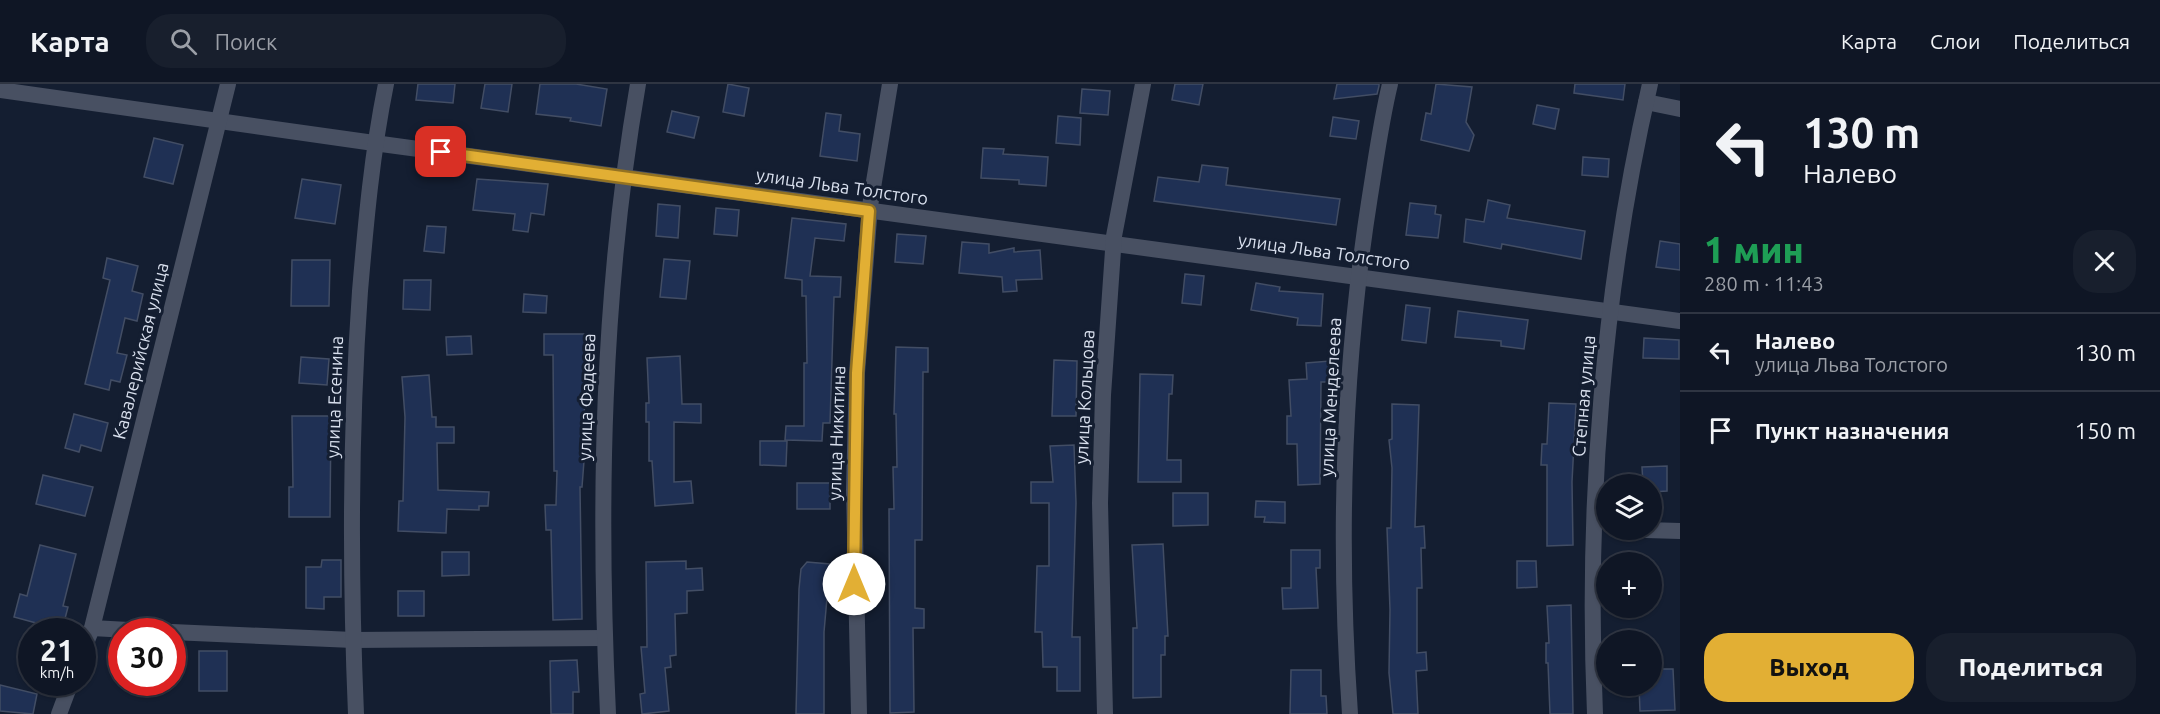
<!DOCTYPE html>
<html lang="ru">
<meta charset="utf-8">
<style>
body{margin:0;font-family:Ubuntu,sans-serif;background:#181f2d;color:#f1f3f6;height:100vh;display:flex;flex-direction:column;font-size:22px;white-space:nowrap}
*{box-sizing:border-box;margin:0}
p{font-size:20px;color:#9b9fa7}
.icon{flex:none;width:33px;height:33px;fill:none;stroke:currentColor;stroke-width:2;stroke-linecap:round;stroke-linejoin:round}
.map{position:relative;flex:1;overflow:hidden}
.drawer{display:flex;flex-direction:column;background:#0f1625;width:480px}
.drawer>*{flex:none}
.guide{background:#0f1625;color:#f1f3f6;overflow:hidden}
.controls{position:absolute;left:1596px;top:390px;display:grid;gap:12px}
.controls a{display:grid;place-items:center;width:66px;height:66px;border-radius:50%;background:#0f1625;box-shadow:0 2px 4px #0004,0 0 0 2px #2f3542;font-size:30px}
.speed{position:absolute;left:18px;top:534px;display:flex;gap:12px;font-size:30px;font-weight:700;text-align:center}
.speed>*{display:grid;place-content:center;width:78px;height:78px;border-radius:50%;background:#0f1625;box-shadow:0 2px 4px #0004,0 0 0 2px #2f3542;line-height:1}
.speed small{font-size:15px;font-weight:400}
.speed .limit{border:9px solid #d22;background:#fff;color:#111}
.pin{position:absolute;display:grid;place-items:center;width:51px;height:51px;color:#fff;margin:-26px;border-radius:12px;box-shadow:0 3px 9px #0006}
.me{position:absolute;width:66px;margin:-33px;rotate:0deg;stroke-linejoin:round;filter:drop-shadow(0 0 4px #0008)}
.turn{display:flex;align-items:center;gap:21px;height:126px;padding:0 24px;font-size:27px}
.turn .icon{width:78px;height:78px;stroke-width:2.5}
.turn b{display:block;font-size:42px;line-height:51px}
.round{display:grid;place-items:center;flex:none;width:63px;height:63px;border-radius:24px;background:#181f2d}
.overview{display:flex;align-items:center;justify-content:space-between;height:102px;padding:0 24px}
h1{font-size:36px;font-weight:800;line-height:45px;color:#1e9e55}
.button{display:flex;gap:12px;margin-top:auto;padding:12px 24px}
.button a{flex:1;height:69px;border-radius:24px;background:#e2af34;color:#111;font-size:24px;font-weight:800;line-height:69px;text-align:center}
.button a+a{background:#181f2d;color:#f1f3f6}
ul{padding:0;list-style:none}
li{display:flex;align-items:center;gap:18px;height:78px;padding:0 24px;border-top:2px solid #2f3542}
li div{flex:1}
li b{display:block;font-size:22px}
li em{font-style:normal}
header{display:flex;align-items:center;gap:36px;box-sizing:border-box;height:84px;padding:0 30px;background:#0f1625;border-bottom:2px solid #2f3542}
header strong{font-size:28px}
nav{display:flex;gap:33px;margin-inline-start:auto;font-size:21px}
.search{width:420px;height:54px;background:#181f2d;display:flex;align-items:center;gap:15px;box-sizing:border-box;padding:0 21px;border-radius:24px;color:#9b9fa7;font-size:22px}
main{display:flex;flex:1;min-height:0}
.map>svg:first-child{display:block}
.building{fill:#1f3054;stroke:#424d64;stroke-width:1.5}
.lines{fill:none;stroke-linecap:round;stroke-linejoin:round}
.street{stroke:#485062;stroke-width:16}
.route-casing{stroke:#937222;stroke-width:15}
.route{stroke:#e2af34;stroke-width:10}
.labels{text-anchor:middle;stroke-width:6;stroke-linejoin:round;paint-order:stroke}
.street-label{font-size:18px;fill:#d8dfed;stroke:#141e31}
</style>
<header>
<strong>Карта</strong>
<div class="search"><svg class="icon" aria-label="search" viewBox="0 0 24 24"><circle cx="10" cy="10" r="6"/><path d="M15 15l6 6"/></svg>Поиск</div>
<nav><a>Карта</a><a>Слои</a><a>Поделиться</a></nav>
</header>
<main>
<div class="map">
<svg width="1680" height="630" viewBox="0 0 1680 630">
<rect width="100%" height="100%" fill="#141e31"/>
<g class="building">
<path d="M418,0H455L453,19L416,16Z"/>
<path d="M485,0H512L508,28L481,24Z"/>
<path d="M540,0H576L607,5L601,42L570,37L571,34L536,30Z"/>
<path d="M728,0L749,4L744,32L723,28Z"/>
<path d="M1175,0H1203L1199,21L1172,16Z"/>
<path d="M1337,0H1379V2L1377,10L1334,15Z"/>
<path d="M1436,0L1472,3L1466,38L1474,51L1469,67L1421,56L1426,29L1431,30Z"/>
<path d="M1575,0H1625L1623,16L1574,9Z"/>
<path d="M1082,5L1110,7L1108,31L1080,29Z"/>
<path d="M1537,21L1559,25L1555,45L1533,40Z"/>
<path d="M672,27L699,33L694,54L667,48Z"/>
<path d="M826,29L841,31L839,47L860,50L857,77L820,72Z"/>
<path d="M1058,32L1081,34L1080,61L1056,59Z"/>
<path d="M1333,33L1359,37L1356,55L1330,52Z"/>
<path d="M154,54L183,61L173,100L144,93Z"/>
<path d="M983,64L1004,65L1003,70L1048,73L1046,102L1019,100V96L981,94Z"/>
<path d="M1583,73L1609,75L1608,93L1582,91Z"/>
<path d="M1202,81L1228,84L1226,101L1340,115L1336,141L1154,117L1158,93L1199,98Z"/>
<path d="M302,95L341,101L335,140L295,134Z"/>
<path d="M477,95L548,100L544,131L531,129L528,148L513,146L515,130L473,126Z"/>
<path d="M1488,116L1510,121L1507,134L1585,147L1581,175L1502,160L1501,165L1464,158L1466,135L1484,138Z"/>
<path d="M1410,119L1436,122L1435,130L1441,131L1438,154L1406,151Z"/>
<path d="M658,120L680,122L678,154L656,152Z"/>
<path d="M716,124L739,126L737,152L714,150Z"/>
<path d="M792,134L846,140L844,157L815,154L810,192L841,193L840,213H834L830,339H823L822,357L785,356L786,342H804V279H807L806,212H802V196L785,194Z"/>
<path d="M427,142L446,143L444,169L424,167Z"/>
<path d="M897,150L926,152L923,180L895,178Z"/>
<path d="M1660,157L1680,160V186L1656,183Z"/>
<path d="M962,158L989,160V169L1014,164V168L1040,166L1042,195L1016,196L1017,207L1003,208L1002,193L959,189Z"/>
<path d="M107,174L138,182L132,207L143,210L137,237L125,234L117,269L127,271L120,298L111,296L109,306L85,300L110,196L103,194Z"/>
<path d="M664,175L690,177L686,215L660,213Z"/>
<path d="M292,176H330L329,222H291Z"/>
<path d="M1185,190L1204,192L1201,221L1182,219Z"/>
<path d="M404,196H431L430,226L403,225Z"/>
<path d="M1256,199L1280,203L1279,207L1323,210L1321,242L1297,241L1298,234L1251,226Z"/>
<path d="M524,210L547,212L546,229L523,228Z"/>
<path d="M1406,221L1430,224L1426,259L1402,256Z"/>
<path d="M1458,227L1528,236L1524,265L1501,262V257L1455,253Z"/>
<path d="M544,250H585L584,377L582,403H580L582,535L553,536L551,446H546L545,421H556L557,387H554L553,271H544Z"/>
<path d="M471,252L472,270L447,271L446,253Z"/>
<path d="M1644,254L1679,256V275L1643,274Z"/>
<path d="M896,263L928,264V288H923L922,456H915V524L924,525V544H913L914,628L890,629L889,425H894L893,383H897L896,330H894Z"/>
<path d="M680,272L682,320H701V339L674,338V398L691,397L693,419L655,422L652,377H649V338H646V319H649L647,274Z"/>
<path d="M301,273L329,275L327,301L299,299Z"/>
<path d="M1054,276L1077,277L1076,332H1052Z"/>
<path d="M1330,277L1331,298H1321L1320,400L1298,401L1297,360H1287V332H1291L1289,296L1307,295L1306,279Z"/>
<path d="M1140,290L1173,291L1172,310H1169L1167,376H1181V398H1138Z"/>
<path d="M429,291L432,333H436V343H454V359H437L438,406L489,408L488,422H479V426L447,425L446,449L398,447L399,417H403L405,333L402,293Z"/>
<path d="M1549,319L1576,320L1572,398L1573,461L1547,462V381H1541L1542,360H1547Z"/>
<path d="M1392,320L1419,321L1415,443L1424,442L1425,464H1421L1422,504H1417V569L1426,568L1427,586L1416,587L1418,630H1393L1389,589L1390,526L1387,444H1391L1392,384L1389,356L1392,355Z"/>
<path d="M74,330L108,339L101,367L81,361L79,368L65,364Z"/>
<path d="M292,332H331L330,433H289V403H293Z"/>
<path d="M760,357H787L786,382L760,381Z"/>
<path d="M1074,361L1076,419L1072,553H1080V607H1057V583H1043L1042,548H1035L1037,482H1049V419H1031V398H1053L1050,362Z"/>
<path d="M1667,382V407L1652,408V400H1643L1642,383Z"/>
<path d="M43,391L93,403L85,432L36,420Z"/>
<rect x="797" y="399" width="33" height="26"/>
<path d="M1173,409H1208V441L1173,442Z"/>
<path d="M1256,417L1285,418V439L1264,438L1265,433H1255Z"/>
<path d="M1163,460L1168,552H1165V571H1161V613L1133,614V544H1137L1132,461Z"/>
<path d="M40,461L76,470L63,522L68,523L62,546L14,533L20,510L27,512Z"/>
<path d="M1291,466H1320V484H1316L1318,524L1283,525L1282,504H1291Z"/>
<path d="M442,468H469V491L442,492Z"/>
<path d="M322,476H341V513H324V525L306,524V483H321Z"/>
<path d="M686,477V485L702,484L703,506L687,507V529L675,530L676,571L670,572L671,583L665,584L669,627L642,630L640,610L645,609L641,563H647L646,478Z"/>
<path d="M1517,477H1536L1537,503L1517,504Z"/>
<path d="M807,478L830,480L824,548V630H796L799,505L801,485Z"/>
<rect x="398" y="507" width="26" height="25"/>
<path d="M1571,521L1573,630H1550L1548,579H1546V559H1549L1547,522Z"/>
<rect x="199" y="567" width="28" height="40"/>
<path d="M577,576L579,608H573V630H551L550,577Z"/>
<path d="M1656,585H1673L1675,626L1640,627L1639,602H1652V596H1657Z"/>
<path d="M1291,586H1321V612H1326L1327,630H1290Z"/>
<path d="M0,601L37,610L33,630L0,627Z"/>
</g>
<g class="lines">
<g class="street">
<path d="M0,6L374,59L1680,237"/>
<path d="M1646,18L1680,25"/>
<path d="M1646,446L1680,447"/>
<path d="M92,544L165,548"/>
<path d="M172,548L353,556L604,554"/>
<path d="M82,569L92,544L228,0"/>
<path d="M59,630L71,598"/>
<path d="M356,630C350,489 350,348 360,207C366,137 372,69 386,0"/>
<path d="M608,630C598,419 602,208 638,0"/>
<path d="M859,630L854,406L857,289L870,122L890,0"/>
<path d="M1105,630L1100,419L1103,311L1114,152L1143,0"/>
<path d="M1350,630C1338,458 1343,282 1370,112C1376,75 1381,37 1390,0"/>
<path d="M1595,630C1586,421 1603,204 1650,0"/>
</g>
</g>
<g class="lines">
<defs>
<path id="route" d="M441,68L869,127L857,289L854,500"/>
</defs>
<use href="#route" class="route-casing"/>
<use href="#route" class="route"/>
</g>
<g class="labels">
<g class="street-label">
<text transform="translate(842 103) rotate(8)" y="6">улица Льва Толстого</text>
<text transform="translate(1324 168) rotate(8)" y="6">улица Льва Толстого</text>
<text transform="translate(141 267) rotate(-76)" y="6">Кавалерийская улица</text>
<text transform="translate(1584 312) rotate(-85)" y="6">Степная улица</text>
<text transform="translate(335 313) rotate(-88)" y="6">улица Есенина</text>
<text transform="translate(587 313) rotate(-88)" y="6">улица Фадеева</text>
<text transform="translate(1085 313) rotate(-87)" y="6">улица Кольцова</text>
<text transform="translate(1331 313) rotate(-87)" y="6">улица Менделеева</text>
<text transform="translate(837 349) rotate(-88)" y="6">улица Никитина</text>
</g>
</g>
</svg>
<div class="controls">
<a><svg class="icon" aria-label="layers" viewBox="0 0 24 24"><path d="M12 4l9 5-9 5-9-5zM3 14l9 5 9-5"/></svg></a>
<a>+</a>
<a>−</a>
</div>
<div class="speed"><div>21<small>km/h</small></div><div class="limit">30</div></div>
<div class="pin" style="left:441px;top:68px;background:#d93025"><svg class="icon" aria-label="arrive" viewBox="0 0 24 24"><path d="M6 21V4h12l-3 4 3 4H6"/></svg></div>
<svg class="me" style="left:854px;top:500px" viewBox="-20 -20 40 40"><circle r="19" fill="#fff"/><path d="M0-13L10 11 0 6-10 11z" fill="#e2af34"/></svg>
</div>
<section class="drawer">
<div class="guide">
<div class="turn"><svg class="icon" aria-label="left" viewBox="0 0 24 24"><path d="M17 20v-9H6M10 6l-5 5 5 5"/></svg><div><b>130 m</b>Налево</div></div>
</div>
<div class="overview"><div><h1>1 мин</h1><p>280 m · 11:43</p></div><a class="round"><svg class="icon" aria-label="close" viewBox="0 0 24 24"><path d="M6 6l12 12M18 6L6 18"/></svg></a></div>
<ul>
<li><svg class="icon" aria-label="left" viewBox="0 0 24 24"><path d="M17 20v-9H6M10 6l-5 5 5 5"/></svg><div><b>Налево</b><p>улица Льва Толстого</p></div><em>130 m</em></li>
<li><svg class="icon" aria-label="arrive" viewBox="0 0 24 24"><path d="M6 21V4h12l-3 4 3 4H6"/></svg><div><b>Пункт назначения</b></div><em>150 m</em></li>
</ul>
<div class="button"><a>Выход</a><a>Поделиться</a></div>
</section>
</main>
